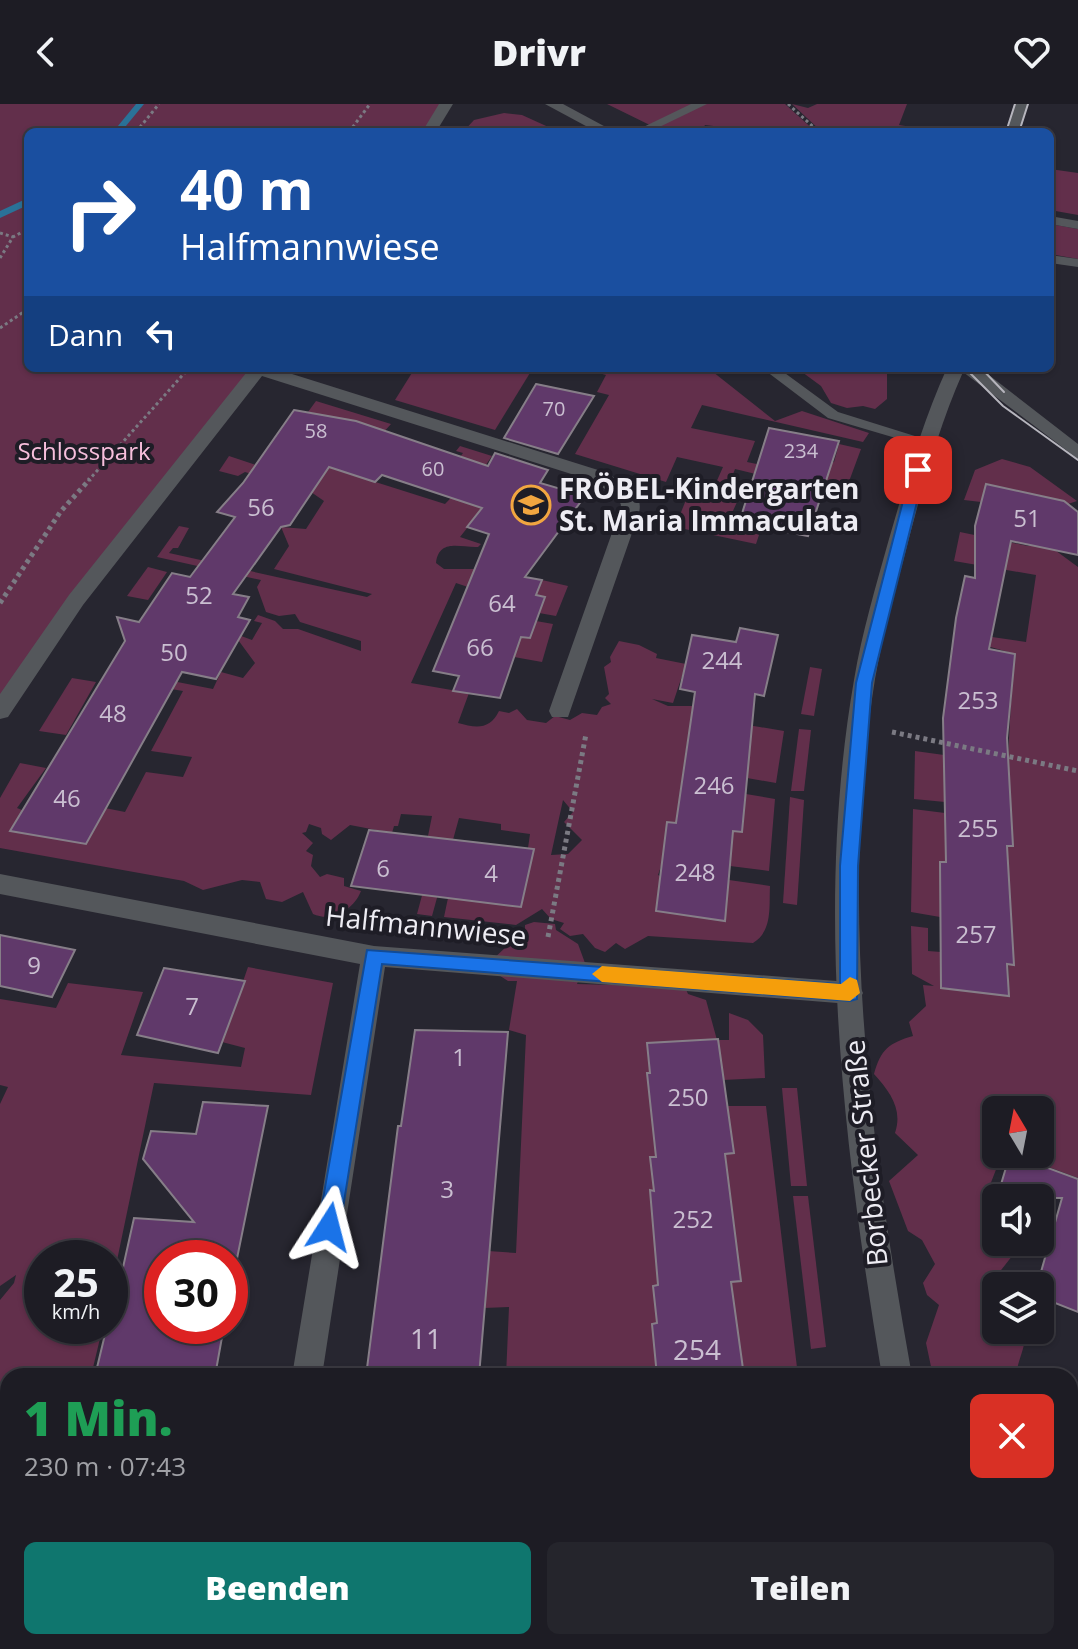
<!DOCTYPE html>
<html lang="de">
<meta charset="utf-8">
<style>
body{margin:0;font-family:"Open Sans",sans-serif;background:#25252c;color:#f1f3f6;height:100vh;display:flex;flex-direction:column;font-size:30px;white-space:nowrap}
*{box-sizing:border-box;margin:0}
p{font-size:26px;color:#a0a1a6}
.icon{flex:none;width:44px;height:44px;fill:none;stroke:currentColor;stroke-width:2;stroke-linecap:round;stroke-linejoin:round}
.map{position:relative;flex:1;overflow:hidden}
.details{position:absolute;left:0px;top:1264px;width:1078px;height:282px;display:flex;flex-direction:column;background:#1d1c24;border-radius:24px 24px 0 0;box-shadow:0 2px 6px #0004,0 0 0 2px #3b3a41}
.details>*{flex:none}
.hud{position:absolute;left:24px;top:24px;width:1030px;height:244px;border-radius:12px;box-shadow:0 2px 6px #0004,0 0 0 2px #3b3a41;background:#1a4fa0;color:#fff;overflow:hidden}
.needle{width:52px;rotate:350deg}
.buttons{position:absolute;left:982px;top:992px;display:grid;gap:16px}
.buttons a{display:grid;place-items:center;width:72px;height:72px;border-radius:12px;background:#1d1c24;box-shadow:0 2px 6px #0004,0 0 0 2px #3b3a41;font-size:40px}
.speed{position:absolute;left:24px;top:1136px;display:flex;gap:16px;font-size:40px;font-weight:700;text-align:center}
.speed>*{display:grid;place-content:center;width:104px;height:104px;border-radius:50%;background:#1d1c24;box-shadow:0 2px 6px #0004,0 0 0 2px #3b3a41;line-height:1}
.speed small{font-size:20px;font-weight:400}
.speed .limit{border:12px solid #d22;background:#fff;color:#111}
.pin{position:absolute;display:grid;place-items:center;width:68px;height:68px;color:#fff;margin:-34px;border-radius:16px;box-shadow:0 4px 12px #0006}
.me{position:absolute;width:88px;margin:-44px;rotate:9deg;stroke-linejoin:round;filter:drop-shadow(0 0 6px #0008)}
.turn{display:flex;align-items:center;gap:28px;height:168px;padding:0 24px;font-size:36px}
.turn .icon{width:104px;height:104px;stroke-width:2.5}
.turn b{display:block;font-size:56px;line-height:68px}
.then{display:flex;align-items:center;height:76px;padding:0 24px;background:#0003;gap:16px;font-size:30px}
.round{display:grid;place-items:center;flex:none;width:84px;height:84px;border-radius:12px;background:#25252c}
.head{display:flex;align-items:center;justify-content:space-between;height:136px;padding:0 24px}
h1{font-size:48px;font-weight:800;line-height:60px;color:#1e9e55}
.cta{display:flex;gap:16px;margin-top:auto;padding:16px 24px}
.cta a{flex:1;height:92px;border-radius:12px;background:#0f766e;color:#fff;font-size:32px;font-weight:800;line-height:92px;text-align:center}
.cta a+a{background:#25252c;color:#f1f3f6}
header{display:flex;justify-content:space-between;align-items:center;height:104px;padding:0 24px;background:#1d1c24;font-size:36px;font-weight:800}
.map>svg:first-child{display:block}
.green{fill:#622f4b;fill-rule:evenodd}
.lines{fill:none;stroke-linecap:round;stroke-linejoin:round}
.stream{fill:#2a7298;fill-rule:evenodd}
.building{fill:#60396a;stroke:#867e88;stroke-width:2}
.path-far1{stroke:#7b7a83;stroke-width:3;stroke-dasharray:3 3;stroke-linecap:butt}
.path{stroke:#7b7a83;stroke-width:5;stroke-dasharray:4 4;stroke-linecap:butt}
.service{fill:#54575b;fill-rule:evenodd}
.minor{fill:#54575b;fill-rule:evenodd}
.tertiary{fill:#54575b;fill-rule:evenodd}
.tram{stroke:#b6b5bd;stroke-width:2}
.route{fill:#1a73e8;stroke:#114b97;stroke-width:2}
.slow{fill:#f59e0b}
.labels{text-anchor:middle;stroke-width:8;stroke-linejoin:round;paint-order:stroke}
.far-number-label{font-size:20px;fill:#cabfd1}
.far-park-label{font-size:24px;fill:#f7bfdc;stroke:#1e1d26}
.number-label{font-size:24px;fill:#cabfd1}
.poi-label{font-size:28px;font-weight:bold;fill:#edecf3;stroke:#1e1d26;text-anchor:start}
.street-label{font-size:28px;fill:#edecf3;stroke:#1e1d26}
.near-number-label{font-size:28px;fill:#cabfd1}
</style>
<header><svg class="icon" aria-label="back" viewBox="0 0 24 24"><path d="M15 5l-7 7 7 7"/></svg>Drivr<svg class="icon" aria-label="heart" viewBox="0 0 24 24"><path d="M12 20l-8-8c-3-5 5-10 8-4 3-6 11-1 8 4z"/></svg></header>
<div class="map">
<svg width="1078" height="1545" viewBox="0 0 1078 1545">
<rect width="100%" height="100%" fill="#272630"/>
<g class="green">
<path d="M0,0H446L429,28H28V264H259L0,607Z"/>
<path d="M607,0H785L816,28C777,28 742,26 705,21L701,28H664Z"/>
<path d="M792,0L808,4L817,0H907L899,21L944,28L897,25L896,28H822Z"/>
<path d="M504,9L522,11L555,26L463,28L474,16Z"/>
<path d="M1050,65L1078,69V111L1050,106Z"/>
<path d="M1050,120L1078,125V155L1050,150Z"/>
<path d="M415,264H533L495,326L395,296Z"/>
<path d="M580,264H708L775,317L802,307L869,329L863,338L702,301L691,324L755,337L747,358L823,374L828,359L834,358L839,340L861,345L844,391L735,365L724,394L737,398L727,420L760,428L756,440L675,423L690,386L711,390L723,363L677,353L666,378L575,350L609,291L597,288L606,271Z"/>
<path d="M803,264H887V295L875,305L863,302L847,304L831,299L821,282L802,268Z"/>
<path d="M316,297L391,320L347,369L445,400L483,361L460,353L463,349L456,347L460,342L492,352L483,365L510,370L460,433L481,440L478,443C461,444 439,434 436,459L444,465H475L468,483L456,479L411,579L469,589L458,619C476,624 490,626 499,607L509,609L517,605L527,616L546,619L555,612L570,616L582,609L597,611L602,603L611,600L605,594L609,590L604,563L611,558L610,553L619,537L639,541L657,550L656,554L686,560L673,599L652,595L668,602H694L724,617L784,627L776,679L747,674L750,646L687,639L676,719L658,771L670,777L655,807L724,816L729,776L770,782C769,802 773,827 753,839L648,832L625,845L616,839L605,848L595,844L583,830L570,832L560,825L564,819L551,815L542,805L516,821L444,813L448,794L521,803L533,745L528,744L530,730L501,726V720L459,714L432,812L417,810L435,743L426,742L432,712L401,710L398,722H394L392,729L350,721L331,736L322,730L321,724L309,720L306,728L302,729L313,739L306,747L313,751L311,762L320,773L327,770L344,774V782L361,787C354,805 333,819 313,810L303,788L282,798L266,795L260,778L242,776L203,786L184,777L0,744V694L20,659L46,664L17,704L22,706L11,727L86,740L105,704L125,708L146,668L183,673L192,653L151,647L183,587L153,582L157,574L213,585L221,568L243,574L255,559L233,529L252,536L262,519L254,517L258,511L275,517L283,525H298L361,547V537L300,518L295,510L279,512L266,508L257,483L261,476L157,453L179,422L189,424L178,444H173L169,449L367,493L372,490L274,465L289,442L281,423L306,425L324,397L311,388L245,368L238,372L219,367L229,352L256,361L358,318L308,308ZM563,696L573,708L564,718L582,736L568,750L551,751Z"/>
<path d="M1002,355L1030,363L1077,397L1068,400L986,381L981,398L964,396L975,366Z"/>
<path d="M960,428L1028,442L1044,438L1078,463V1074L1014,1050H1040V1006H996V1050H1009L997,1063L990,1081L996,1097V1138H1023L998,1170L996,1226L1025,1227C1026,1247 1016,1257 1017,1272H933L926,1239L939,1201L927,1191L923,1179L935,1160L922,1136L908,1127L889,1077L918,1051L895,1029C903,1005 890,988 874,970C881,945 889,939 913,932L909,918L926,902L923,881L934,882L912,870L911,822L928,824V847L941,848L1009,891C1006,777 1004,664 1015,550L987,542L992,533L1026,538L1036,471L954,457Z"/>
<path d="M148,463L167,468L148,496L127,492Z"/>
<path d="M542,476L568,482L556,512L539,509L545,493L536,491Z"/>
<path d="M536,517L553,520L542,558L514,553L521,533Z"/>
<path d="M810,563L822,565L814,612L801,610Z"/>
<path d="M72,574L96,578L66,631L39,627Z"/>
<path d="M799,625L811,626L804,687H791Z"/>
<path d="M915,647L944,651L945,698L914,695Z"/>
<path d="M746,690L775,695L769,767L730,762L733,727L742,728Z"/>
<path d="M790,693L804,696L797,801L783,799Z"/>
<path d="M913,705L945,709L946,758L940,759V813L911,808Z"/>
<path d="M534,818L555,820L556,826L578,840L585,859L577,880L685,883L688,890L706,896L717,936H729V909L748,916L763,931L765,974L723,976L727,1002H766L798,1272H506L509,1203L484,1204L488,1147L516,1149L526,931L509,926L517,877H508L491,866V857L506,843V834L525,827V821Z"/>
<path d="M248,863L333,879L311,991L154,979L110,1190V1154H42V1222H103L91,1272H8V1538H157L219,1545H0V1196L14,1179L16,1171L0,1182V1000L8,983L0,981V895L56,904L68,879L143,888L121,951L241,963L245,944L222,938Z"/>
<path d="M782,984H797L807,1082H791Z"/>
<path d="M793,1092H808L826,1243L811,1245Z"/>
<path d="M1070,1335L1078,1339V1545H1042L1040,1538H1070Z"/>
<path d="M491,1538H683L685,1545H490Z"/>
</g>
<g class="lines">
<g class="stream">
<path d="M136,0H144L121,28H113Z"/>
<path d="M28,94V101L0,114V107Z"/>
</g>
</g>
<g class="building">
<path d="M536,280L594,292L558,350L504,334Z"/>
<path d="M294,306L356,317L488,362L495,349L548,366L540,379L585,392L525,473L542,476L536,491L545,493L530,534L521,533L500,594L453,587L459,572L433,567L489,430L467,423L482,404L382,371L375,378L329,363L290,421L281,423L233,490L249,493L238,513L250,516L216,575L182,568L86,740L10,727L125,537L117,513L139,518L172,469L190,473L235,413L217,408L243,379Z"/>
<path d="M769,324L839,337L808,432L739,419Z"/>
<path d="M986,380L1064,397L1078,408V451L1011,437L989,545L1015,550L1007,634L1013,742H1007L1014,861L1007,860L1009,892L941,884L940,758H946L943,614L956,514L965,472L975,474V422Z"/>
<path d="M740,524L778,531L764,592L755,590L742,728L733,727L725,817L656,807L667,718L676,719L695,588L680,585L692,531L736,538Z"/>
<path d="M369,726L534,745L521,803L351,782Z"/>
<path d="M0,831L75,846L52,893L0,882Z"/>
<path d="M164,864L245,877L218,949L137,931Z"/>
<path d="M415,926L508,928L479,1272H366L398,1022H401Z"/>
<path d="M718,935L734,1049L725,1050L741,1177L731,1178L744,1272H657L652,1220L657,1219L653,1182L658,1181L650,1086L654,1087L650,1053H656L647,969H650L647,939Z"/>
<path d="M203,998L268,1002L230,1189V1154H162V1222H224L215,1272H95L107,1222H110L134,1114L194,1118L143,1055L151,1027L196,1030Z"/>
<path d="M1010,1050L1078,1075V1208L1040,1193V1182H1037L1062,1094H997Z"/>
</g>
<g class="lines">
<g class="path-far1">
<path d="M788,0L819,28"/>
<path d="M136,28L159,0"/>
<path d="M349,28L370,0"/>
<path d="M0,129L13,133"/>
<path d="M0,154L13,133L28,125"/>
<path d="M0,224L28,205"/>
<path d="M88,377L189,264"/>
</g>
<g class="path">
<path d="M0,499L61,407L90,375"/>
<path d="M892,628L1078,667"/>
<path d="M548,833L586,630"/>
</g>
<g class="service">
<path d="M691,0H707L649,28H633Z"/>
<path d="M1050,112L1078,117V125L1050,120Z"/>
<path d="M1050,151L1078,155V163L1050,159Z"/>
<path d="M762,264H778L838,308L934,338L926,343L828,314Z"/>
</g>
<g class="minor">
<path d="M439,0H453L436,28H422Z"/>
<path d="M250,264H273L598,366C616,375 645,383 639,409L568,613H552L549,607L619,409L621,401L617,391L584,374L262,272L83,501L8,613L0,615V590L69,491Z"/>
<path d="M0,770L374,842L850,878L859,881L863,889L859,897L850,900L385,863L322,1272H292L360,860L0,790Z"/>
<path d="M251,1538H285L284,1545H250Z"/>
</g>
<g class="tertiary">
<path d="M545,0H563L615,28H597Z"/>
<path d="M1014,0H1028L1020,28H1006Z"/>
<path d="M947,264H980L1078,340V355L963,268C939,322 924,378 909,434C897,481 883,528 875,575C838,807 871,1043 912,1272H882C844,1043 814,807 854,576C862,528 876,482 889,435C906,377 922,319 947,264Z"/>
<path d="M937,1538H971L973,1545H939Z"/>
</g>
<g class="tram">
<path d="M1006,28L1015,0"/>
<path d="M1019,28L1028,0"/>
<path d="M965,264L1003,302L1078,356"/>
<path d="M981,264L1004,288"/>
</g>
</g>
<path class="route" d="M918,361L925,366L872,579L858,762L857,895L850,897L382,860L340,1123L337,1131L329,1133L322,1131L318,1123L367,846L840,880V762L856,579L911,366Z"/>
<path class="slow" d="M602,862L841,880L850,873L857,876L860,889L850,897L602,878L592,870Z"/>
<defs>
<symbol id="school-ring" viewBox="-11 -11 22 22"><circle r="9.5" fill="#1e1d26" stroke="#f1a640" stroke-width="1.5"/><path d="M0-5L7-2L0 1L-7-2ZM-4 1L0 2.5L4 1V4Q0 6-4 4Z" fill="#f1a640"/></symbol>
</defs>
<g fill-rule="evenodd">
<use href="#school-ring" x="509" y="379" width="44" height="44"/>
</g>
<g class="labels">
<g class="far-number-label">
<text x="554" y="312">70</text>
<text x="316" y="334">58</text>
<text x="801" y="354">234</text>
<text x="433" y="372">60</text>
</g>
<g class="far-park-label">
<text x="84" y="356">Schlosspark</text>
</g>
<g class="number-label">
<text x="261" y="412">56</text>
<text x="1027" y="423">51</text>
<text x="199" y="500">52</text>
<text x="502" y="508">64</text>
<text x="480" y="552">66</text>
<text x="174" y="557">50</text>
<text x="722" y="565">244</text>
<text x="978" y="605">253</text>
<text x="113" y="618">48</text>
<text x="714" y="690">246</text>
<text x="67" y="703">46</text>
<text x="978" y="733">255</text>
<text x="383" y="773">6</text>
<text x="695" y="777">248</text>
<text x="491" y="778">4</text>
<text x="976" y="839">257</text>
<text x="34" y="870">9</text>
<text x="192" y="911">7</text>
<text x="459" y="962">1</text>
<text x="688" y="1002">250</text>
<text x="447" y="1094">3</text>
<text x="693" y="1124">252</text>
</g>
<g class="poi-label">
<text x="559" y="395">FRÖBEL-Kindergarten<tspan x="559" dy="32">St. Maria Immaculata</tspan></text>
</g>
<g class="street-label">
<text transform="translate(426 822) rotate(6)" y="10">Halfmannwiese</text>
<text transform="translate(866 1049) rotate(-96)" y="10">Borbecker Straße</text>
</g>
<g class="near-number-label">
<text x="426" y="1245">11</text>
<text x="697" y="1256">254</text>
</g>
</g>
</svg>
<div class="buttons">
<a><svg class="needle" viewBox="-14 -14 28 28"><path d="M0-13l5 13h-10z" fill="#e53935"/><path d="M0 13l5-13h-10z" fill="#a0a1a6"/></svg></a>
<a><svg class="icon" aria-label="sound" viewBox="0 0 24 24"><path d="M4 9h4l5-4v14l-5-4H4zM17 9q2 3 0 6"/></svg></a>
<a><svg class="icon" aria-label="layers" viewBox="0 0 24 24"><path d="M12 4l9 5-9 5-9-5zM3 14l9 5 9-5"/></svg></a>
</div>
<div class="speed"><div>25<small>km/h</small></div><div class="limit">30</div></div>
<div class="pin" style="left:918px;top:366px;background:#d93025"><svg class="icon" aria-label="arrive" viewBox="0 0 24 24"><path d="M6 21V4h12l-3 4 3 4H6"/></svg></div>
<svg class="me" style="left:329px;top:1123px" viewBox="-20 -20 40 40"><path d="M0-17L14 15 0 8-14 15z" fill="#1a73e8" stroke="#fff" stroke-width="4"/></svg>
<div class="hud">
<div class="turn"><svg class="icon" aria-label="right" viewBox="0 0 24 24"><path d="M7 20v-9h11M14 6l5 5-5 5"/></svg><div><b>40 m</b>Halfmannwiese</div></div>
<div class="then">Dann<svg class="icon" aria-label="left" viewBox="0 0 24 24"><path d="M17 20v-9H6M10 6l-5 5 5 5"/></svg></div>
</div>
<section class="details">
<div class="head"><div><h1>1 Min.</h1><p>230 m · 07:43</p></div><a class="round" style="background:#d93025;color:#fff"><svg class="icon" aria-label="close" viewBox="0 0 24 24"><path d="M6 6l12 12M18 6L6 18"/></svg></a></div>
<div class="cta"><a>Beenden</a><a>Teilen</a></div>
</section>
</div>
